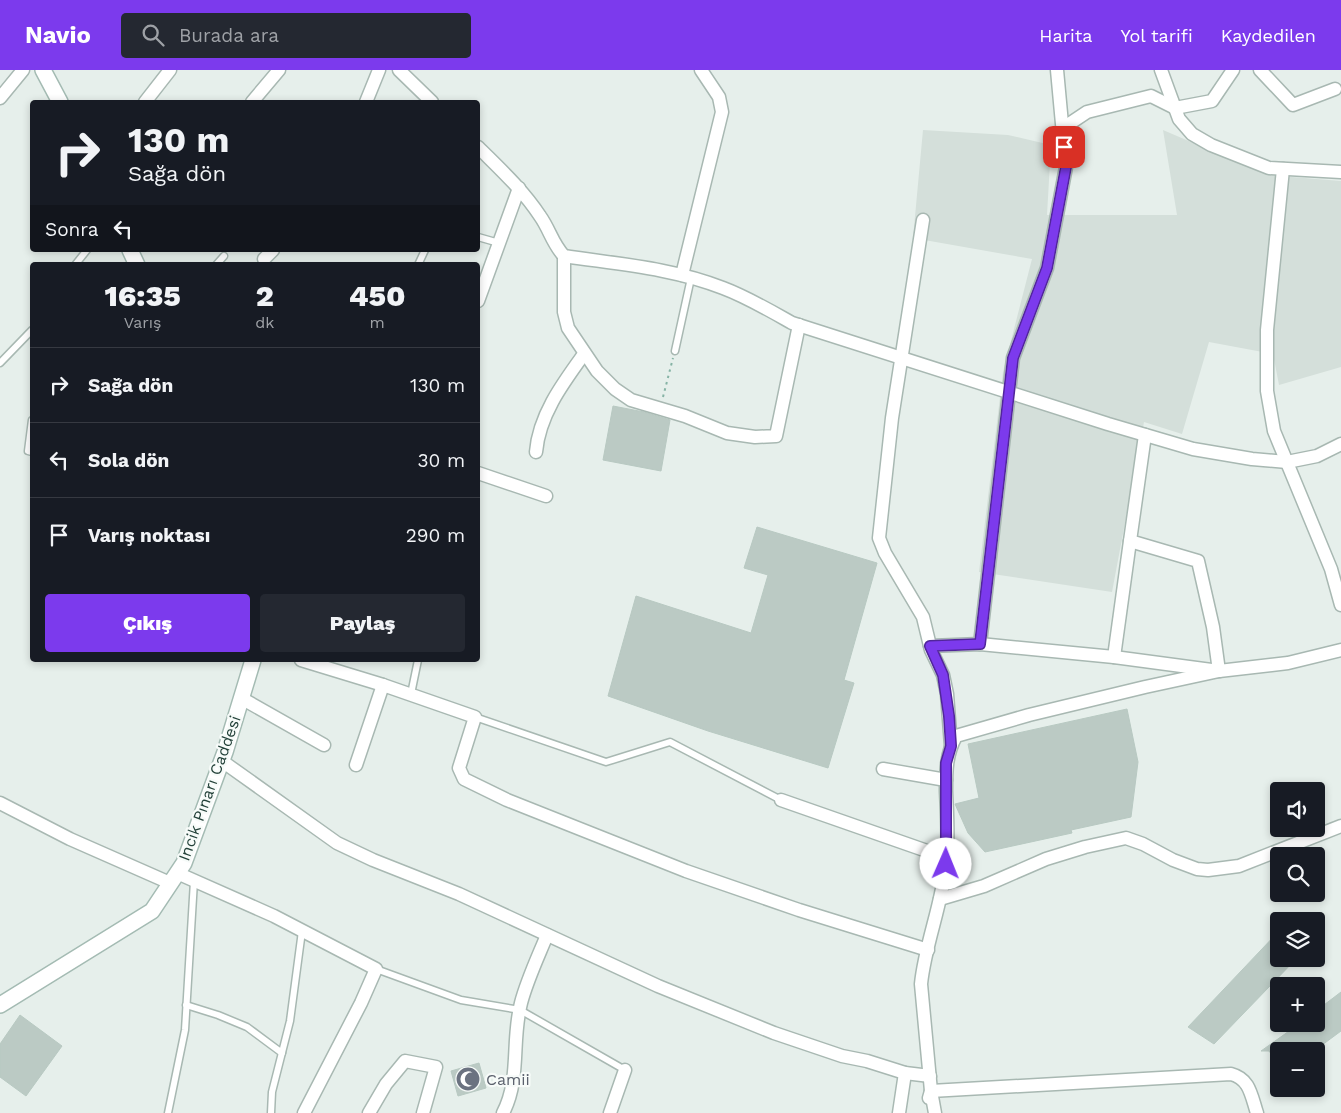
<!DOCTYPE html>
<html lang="tr">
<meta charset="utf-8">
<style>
body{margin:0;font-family:"Work Sans",sans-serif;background:#242831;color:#f1f3f6;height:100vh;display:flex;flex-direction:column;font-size:19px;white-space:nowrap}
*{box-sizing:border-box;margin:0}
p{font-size:16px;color:#9ea1a6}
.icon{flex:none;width:28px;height:28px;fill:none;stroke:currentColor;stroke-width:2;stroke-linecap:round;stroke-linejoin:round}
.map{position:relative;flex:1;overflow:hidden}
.details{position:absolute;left:30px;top:192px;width:450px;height:400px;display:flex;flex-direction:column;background:#171b24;border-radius:5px;box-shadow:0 2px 8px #0003}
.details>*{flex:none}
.top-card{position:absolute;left:30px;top:30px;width:450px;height:152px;border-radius:5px;box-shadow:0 2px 8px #0003;background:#171b24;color:#f1f3f6;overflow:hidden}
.buttons{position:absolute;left:1270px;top:712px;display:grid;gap:10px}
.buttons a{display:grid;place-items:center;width:55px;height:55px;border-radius:5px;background:#171b24;box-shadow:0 2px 8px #0003;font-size:25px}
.pin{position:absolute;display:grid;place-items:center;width:42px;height:42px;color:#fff;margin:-21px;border-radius:10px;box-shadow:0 2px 8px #0006}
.me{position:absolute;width:55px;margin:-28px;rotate:1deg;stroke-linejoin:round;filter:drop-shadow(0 0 4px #0008)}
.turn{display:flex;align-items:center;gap:18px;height:105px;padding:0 15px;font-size:22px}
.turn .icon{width:65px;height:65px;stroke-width:2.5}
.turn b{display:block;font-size:35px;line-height:42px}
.then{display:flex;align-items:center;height:48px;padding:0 15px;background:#0003;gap:10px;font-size:19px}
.eta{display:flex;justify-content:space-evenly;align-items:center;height:85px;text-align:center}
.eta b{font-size:30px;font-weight:800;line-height:35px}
.button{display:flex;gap:10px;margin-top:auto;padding:10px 15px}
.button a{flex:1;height:58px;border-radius:5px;background:#7c3aed;color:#fff;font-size:20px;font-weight:800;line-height:58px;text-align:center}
.button a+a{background:#242831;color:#f1f3f6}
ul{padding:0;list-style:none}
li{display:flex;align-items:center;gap:15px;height:75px;padding:0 15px;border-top:1px solid #363941}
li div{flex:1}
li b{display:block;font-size:19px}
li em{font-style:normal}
header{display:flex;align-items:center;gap:30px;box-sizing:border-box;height:70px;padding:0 25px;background:#7c3aed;color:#fff}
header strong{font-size:24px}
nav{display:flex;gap:28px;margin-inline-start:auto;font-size:18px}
.search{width:350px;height:45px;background:#242831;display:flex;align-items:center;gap:12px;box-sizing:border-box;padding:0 18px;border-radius:5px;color:#9ea1a6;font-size:19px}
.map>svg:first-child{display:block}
.built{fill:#d4dfda}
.building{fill:#bbcac4;stroke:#b8c9c2}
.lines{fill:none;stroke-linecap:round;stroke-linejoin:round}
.lane-casing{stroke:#a8b8b2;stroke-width:9}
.street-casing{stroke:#a8b8b2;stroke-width:15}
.secondary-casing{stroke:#a4bbb3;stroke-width:18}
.path{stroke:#86b3a5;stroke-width:2;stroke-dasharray:2.5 4;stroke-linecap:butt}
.lane{stroke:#fff;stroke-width:6}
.street{stroke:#fff;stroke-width:12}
.secondary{stroke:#fff;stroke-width:15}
.route-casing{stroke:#51269a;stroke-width:12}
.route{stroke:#7c3aed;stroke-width:9}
.labels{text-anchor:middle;stroke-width:4.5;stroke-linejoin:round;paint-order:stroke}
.street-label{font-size:16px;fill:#24423a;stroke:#f7fbf9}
.worship-label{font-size:16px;fill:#5b616d;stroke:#f7fbf9;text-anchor:start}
</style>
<header>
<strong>Navio</strong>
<div class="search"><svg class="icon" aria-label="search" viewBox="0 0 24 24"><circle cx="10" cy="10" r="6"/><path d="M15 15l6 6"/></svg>Burada ara</div>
<nav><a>Harita</a><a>Yol tarifi</a><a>Kaydedilen</a></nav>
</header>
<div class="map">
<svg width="1341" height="1043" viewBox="0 0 1341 1043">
<rect width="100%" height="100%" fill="#e6efeb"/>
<path class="built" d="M923,60L1008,65L1051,75L1047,145H1177L1163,60L1268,105L1341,111V297L1279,315L1273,284L1209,272L1182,364L1144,352L1112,522L979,502L1003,302L1032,189L913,168Z"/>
<g class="building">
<path d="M613,336L644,342L670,350L661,401L603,390Z"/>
<path d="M757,457L877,493L844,610L854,613L828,698L708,661L608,626L636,526L751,563L768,505L744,498Z"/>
<path d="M1127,639L1138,692L1131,747L1071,760L1072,763L985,782L968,763L955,734L979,728L968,674Z"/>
<path d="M1279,861V889H1296L1214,974L1188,957Z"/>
<path d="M1341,922V961L1314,981H1279V994L1269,981H1261L1299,954H1316V941Z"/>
<path d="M20,945L62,976L26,1026L0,1007V974Z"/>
<path d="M479,993L486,1018L458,1026L451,1001Z"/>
</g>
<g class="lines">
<defs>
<g id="lane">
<path d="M478,167L499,173"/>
<path d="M75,195L87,180"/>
<path d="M216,195L224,186"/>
<path d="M418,195L425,180"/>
<path d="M675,281L691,208"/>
<path d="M0,293L32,260"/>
<path d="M32,350L28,381L32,382"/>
<path d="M411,624L418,590"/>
<path d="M475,647L606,692L670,672L781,730"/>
<path d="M376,899L461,930L520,940L625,1000"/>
<path d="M186,935L218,945L247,957L282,983"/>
<path d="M168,1043L185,960L194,811"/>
<path d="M271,1043L272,1022L290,951L302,861"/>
</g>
<g id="street">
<path d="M399,0L432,32"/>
<path d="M1161,0L1179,49L1192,64L1211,75L1269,98L1341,102"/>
<path d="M1260,0L1293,35L1335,19"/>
<path d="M0,28L23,0"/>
<path d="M145,32L170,0"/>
<path d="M252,32L279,0"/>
<path d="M366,32L379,0"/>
<path d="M1063,58L1087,42L1151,26L1175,38L1212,31L1233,0"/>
<path d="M478,77C500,99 523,120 540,146C550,160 552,173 564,186C617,194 673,198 723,218C747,227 769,240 792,253L1108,354L1193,379L1252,389L1287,392L1317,386L1341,374"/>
<path d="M1283,99L1267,260V321L1274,361L1331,499L1341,535"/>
<path d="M923,150L892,348L879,468L885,483L923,547L931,580L943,605L947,624L951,676"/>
<path d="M564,186V242L568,258L597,301L615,319L631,330L685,346L727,363L755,367L776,366L799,255"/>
<path d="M264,189L273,180"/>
<path d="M682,205L722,42L719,27L701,0"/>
<path d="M478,231L519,118"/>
<path d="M536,382C539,345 563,313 584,284"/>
<path d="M478,403L546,426"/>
<path d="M980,574L1013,288L1047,198L1066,97L1057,0"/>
<path d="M930,576L980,574L1114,587L1219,601L1213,557L1198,491L1130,471L1145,365"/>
<path d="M1114,587L1130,471"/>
<path d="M301,590L383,615L475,647L459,698L464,709L507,730L686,801L799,840L928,880"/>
<path d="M241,628L324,675"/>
<path d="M222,691L337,773L373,790L459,824L658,916L774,963L842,986L867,991L905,1003L930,1006"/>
<path d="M356,695L383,615"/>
<path d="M883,699L946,710"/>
<path d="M781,730L927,781L946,794"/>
<path d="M0,733L70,769L170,813"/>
<path d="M177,803L274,846L376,899L361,933L304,1043"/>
<path d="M940,829L984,816L1046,789L1085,777L1126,768L1143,774L1173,790L1197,799L1208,800L1239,796L1341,756"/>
<path d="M929,1028L931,1021L1231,1004C1250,1009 1251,1025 1257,1043"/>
<path d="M369,1043L386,1014L405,991L436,997L423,1043"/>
<path d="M503,1043C521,1008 511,971 521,933C527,910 538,887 547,865"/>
<path d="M610,1043L625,1000"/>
<path d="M899,1043L905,1003"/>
<path d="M935,1043L931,1021L921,914C925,874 942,835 946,794C949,771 947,745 946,721C946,701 946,684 956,666L1029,645L1145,617L1219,601L1288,593L1341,580"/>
</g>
<g id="secondary">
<path d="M43,0L60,32"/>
<path d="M130,180L137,195"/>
<path d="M0,935L152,841L184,793L225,682L253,590"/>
</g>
</defs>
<use href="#lane" class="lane-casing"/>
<use href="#street" class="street-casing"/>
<use href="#secondary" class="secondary-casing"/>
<path class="path" d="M663,327L673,288"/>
<use href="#lane" class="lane"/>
<use href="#street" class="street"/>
<use href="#secondary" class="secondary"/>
</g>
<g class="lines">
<defs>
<path id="route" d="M946,794V693L951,676L949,646L943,605L930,576L980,574L1013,288L1047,198L1066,97L1064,77"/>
</defs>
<use href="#route" class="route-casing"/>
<use href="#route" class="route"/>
</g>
<defs>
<symbol id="mosque-disc" viewBox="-11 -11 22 22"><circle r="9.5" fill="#6b7280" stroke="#f7fbf9"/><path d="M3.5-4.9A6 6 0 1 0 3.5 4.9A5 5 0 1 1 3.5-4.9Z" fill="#fff"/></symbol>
</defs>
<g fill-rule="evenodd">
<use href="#mosque-disc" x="454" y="995" width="28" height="28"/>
</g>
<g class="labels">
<g class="street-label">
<text transform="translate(209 718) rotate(-70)" y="6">Incik Pınarı Caddesi</text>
</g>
<g class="worship-label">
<text x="486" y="1015">Camii</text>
</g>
</g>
</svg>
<div class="buttons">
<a><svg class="icon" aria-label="sound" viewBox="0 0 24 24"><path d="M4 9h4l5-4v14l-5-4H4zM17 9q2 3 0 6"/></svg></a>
<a><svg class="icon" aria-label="search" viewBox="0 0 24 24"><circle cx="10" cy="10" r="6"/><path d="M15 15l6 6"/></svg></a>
<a><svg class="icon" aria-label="layers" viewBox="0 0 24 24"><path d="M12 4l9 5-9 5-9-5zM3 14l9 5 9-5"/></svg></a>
<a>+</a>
<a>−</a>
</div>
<div class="pin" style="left:1064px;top:77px;background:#d93025"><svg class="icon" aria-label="arrive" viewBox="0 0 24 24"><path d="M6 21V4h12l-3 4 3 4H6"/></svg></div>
<svg class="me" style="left:946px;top:794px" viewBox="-20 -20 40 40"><circle r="19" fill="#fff"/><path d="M0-13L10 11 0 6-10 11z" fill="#7c3aed"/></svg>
<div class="top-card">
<div class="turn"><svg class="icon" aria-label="right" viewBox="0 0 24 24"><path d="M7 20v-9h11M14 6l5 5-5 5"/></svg><div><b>130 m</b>Sağa dön</div></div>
<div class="then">Sonra<svg class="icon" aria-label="left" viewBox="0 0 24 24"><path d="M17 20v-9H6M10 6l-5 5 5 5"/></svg></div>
</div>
<section class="details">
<div class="eta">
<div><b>16:35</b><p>Varış</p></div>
<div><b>2</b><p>dk</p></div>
<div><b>450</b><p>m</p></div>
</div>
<ul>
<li><svg class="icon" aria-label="right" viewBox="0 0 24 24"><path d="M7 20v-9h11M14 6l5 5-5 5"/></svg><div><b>Sağa dön</b></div><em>130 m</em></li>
<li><svg class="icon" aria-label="left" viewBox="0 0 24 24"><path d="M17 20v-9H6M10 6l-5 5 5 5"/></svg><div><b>Sola dön</b></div><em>30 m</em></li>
<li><svg class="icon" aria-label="arrive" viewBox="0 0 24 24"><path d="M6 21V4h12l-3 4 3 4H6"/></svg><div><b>Varış noktası</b></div><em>290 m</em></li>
</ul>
<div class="button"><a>Çıkış</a><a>Paylaş</a></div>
</section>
</div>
